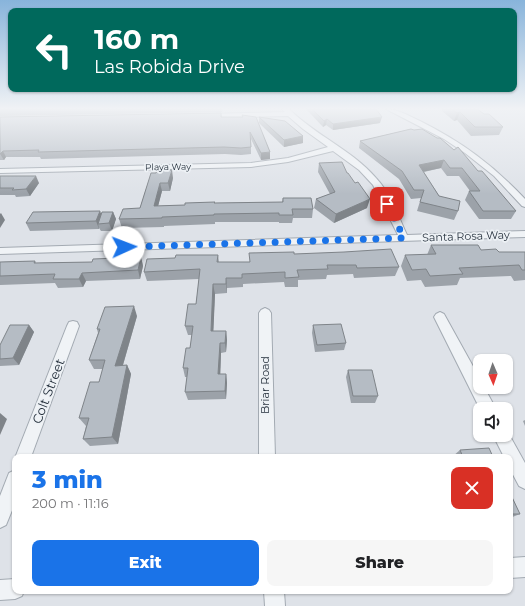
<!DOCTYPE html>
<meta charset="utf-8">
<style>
body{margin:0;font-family:Montserrat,sans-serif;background:#f6f6f6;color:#202124;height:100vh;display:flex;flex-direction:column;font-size:15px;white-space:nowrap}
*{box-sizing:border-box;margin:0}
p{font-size:13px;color:#757577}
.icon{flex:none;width:22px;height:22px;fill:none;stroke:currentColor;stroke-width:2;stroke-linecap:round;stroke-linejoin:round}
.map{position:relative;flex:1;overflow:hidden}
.sheet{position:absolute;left:12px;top:454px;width:501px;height:140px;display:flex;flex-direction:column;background:#fff;border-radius:8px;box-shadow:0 1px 3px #0004}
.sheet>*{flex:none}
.top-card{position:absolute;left:8px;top:8px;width:509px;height:84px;border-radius:8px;box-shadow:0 1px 3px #0004;background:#00695c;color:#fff;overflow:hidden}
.needle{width:26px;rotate:178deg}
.controls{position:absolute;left:473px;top:354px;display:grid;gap:8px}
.controls a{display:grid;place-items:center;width:40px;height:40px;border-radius:8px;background:#fff;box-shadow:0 1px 3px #0004;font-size:20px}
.pin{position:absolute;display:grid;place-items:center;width:34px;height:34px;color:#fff;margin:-17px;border-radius:8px;box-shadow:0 2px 6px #0006}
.me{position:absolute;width:44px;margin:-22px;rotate:88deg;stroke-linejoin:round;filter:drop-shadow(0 0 3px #0008)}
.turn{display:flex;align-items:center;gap:14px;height:84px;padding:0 20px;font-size:18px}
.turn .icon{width:52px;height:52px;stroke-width:2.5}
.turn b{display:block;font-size:28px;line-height:34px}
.round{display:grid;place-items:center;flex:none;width:42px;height:42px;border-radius:8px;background:#f6f6f6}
.overview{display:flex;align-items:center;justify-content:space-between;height:68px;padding:0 20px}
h1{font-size:24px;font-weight:800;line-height:30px;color:#1a73e8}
.cta{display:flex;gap:8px;margin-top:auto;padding:8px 20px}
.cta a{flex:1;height:46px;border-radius:8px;background:#1a73e8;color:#fff;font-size:16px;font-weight:800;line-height:46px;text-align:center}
.cta a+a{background:#f6f6f6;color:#202124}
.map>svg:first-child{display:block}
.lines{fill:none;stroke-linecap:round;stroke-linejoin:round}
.street-casing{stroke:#a3aab2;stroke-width:2}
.street{fill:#f0f3f6;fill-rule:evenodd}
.wall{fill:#9ca2a9}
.shaded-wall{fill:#7f8489}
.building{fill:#b5bcc4;stroke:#7f8489}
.route{stroke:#1a73e8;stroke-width:7;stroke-dasharray:0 12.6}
.labels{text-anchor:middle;stroke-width:3.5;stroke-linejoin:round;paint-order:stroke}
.far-street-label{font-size:9px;fill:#27323e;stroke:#edf1f5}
.street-label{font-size:11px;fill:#27323e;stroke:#edf1f5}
.near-street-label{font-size:13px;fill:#27323e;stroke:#edf1f5}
</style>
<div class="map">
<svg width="525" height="606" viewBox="0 0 525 606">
<rect width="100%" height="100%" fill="#dee2e8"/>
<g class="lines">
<defs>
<g id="street">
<path d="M282,109H289C315,135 352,150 376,178C391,194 398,216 407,235L525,231V237L0,254V248L398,235L373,185L359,170L333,151L288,162L251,167L0,173V169L251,163L288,158L328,147L303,129L288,116L207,118L204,116L207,114L285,112Z"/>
<path d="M386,109C398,109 409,116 420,121C462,142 493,165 525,199V207L522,206L494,176L465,153L444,139Z"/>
<path d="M265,308L269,310L271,313L275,457H259V313L261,310Z"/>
<path d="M440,312L444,314L480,379V387H484L496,409H480L434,317L436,314Z"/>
<path d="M73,321L77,322L79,326L31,457L15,458L67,326L69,322Z"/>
<path d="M506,429L525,463V489L519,486L510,469V457H504L493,435H506Z"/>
<path d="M15,470V503L6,525L0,528V496L9,473Z"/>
<path d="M525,557V577L510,578V558Z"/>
<path d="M15,579V591H24L22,596L15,599L0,600V580Z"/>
<path d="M264,591H284L285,606H265Z"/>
</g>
</defs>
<use href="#street" class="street-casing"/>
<use href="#street" class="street"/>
</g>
<g class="wall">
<path d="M0,109H223L222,112L0,116Z"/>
<path d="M306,109H376L380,123L333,130L326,125L323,127Z"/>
<path d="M442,109H477L503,127L499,135L471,136L457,120L454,121L442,111Z"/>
<path d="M221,113L222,117H242V115L270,159L261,160L251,139V154L241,155L225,154L41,159L40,157H6L4,160H0V117Z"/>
<path d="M259,117L303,136V143L284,147L259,123Z"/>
<path d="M411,129L478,171L516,211L511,219H479L465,200L469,191H470L459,176H447L441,168L424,172L439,196L458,211L454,220L417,211L421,198L411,199L399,179L359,148L360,141Z"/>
<path d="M319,163L347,173L367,208L334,223L314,208L316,199L330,194L318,172Z"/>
<path d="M151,173L173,178L170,191H162L158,206L185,205L215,203L282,202L283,198L313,209L312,218H293L292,223H279V222H215V224L164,226V227L122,228L119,219L140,208Z"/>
<path d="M0,176L39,183L30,196L16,197L15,195H0Z"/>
<path d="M113,212L116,219L112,231H101L99,228V229L30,231L26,223L101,214Z"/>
<path d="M431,245L481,250L499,252H525V280L514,281L511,276L460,278L457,285L425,287L421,280L407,281L401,266L405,255H427Z"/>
<path d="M294,254L399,267L395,276L354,278L353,274L327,275L326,279L298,280V287H285L284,282L243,284V287L227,288V293L215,294L213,331H226L227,340L226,352L221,353L220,374H226L227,383L226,399L188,400L185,392L187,377H185L183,368L190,348L192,335H188L185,326L196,304L199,279L147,281L144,272L175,258L218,255L219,262H249Z"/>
<path d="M141,257L143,266L140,279L86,281L83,287L58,288L55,283L0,285V262L35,261L36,263L92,262Z"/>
<path d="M137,316L123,365H127L131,374L118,444L90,446L83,439L86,426L79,418L99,382L103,369H94L89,360L98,333L97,329Z"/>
<path d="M29,325L34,332L19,365L0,366V345Z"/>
<path d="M313,325L346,343L344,350L315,352L312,333Z"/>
<path d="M348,370L378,396L375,403H351L346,377Z"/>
<path d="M525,420V426L523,421Z"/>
<path d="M460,450L493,457H452Z"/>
<path d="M510,493L520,514L510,518Z"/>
</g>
<g class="shaded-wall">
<path d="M460,112L457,120L454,121L457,113Z"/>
<path d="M382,117L380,123L333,130V124Z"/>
<path d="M327,119L326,125L323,127L324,121Z"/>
<path d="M303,136V143L284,147V140Z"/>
<path d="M3,151L6,157L4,160L0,154Z"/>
<path d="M270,152V159L261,160V153Z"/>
<path d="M444,160L441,168L417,173L419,165Z"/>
<path d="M172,170L173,178L170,191L168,183Z"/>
<path d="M36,176L39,183L30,196L26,189Z"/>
<path d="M160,183L162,191L156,214L154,206Z"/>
<path d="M370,199L367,208L334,223L336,214Z"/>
<path d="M100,211L103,218L98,224L99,228V229L96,221Z"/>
<path d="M113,212L116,219L112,231L109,223Z"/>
<path d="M1,213L5,220L0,228V214Z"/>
<path d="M141,257L143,266L140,279L138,270Z"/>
<path d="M82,273L86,281L83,287L79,279Z"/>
<path d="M226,278L227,288V293L226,284Z"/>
<path d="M213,284L215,294L213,341L211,331Z"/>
<path d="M134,306L137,316L120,375L115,366Z"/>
<path d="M29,325L34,332L19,365L13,358Z"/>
<path d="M226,331L227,340L226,352L225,343Z"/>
<path d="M220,343L221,353L220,383L218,374Z"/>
<path d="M127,365L131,374L118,444L112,437Z"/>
<path d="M226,374L227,383L226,399L225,391Z"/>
<path d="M0,413L7,419L0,435Z"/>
</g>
<g class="building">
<path d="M0,109H62L0,110Z"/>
<path d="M312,109H376L382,117L333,124L327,119L324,121Z"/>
<path d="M452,109H477L484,114H489L503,127H475L460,112L457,113Z"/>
<path d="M221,113V117H243L242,115L256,117L270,152L261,153L250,132L251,147L241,148L224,147L38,152L39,150L3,151L0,154V117Z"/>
<path d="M259,117L285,121L303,136L284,140Z"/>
<path d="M411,129L414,130L422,129L437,138H440L454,150L458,147L478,171H482L516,211H483L469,191H480L462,168H450L444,160L419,165L439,196L460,201L458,211L420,202L424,190H414L402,171L360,141Z"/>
<path d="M342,162L347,173H348L355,183L358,182L370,199L336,214L316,199L335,192L319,163Z"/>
<path d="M157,170H172L168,183H160L154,206L185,205V203L215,202L214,203L283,202V198H311L313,209H292L293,215H279V213L214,214V215L162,217V218L119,219L123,209L140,208L151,173H156Z"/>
<path d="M0,176H36L26,189L12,190L14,188H0Z"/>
<path d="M100,211L96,221L26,223L33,212Z"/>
<path d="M102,212H113L109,223L98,224Z"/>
<path d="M431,245H478L481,250L496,249L499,252H525V270H522L519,265L459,268L463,274L430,276L426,269L412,270L405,255L436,254Z"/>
<path d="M391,249L399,267L357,268L356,265H327L328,269L297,270L299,277L285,278V272L242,274V278H226V284H213L211,331H226L225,343H220L218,374H226L225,391L185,392L188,368H183L186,348H190L193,326H185L188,304H196L200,269L144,272L147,259L175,258L176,255H218L217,262H250L249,253L294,252V254L344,252Z"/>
<path d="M141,257L138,270L82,273L79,279H53L55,274L0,276V262L35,261L34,263L92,262L93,259Z"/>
<path d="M134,306L115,366L127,365L112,437L83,439L89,418H79L90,382H99L105,360H89L100,329H97L105,307Z"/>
<path d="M341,324L346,343L317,345L313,325Z"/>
<path d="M10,325H29L13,358L0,359V345Z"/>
<path d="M348,370H372L378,396H353Z"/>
<path d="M489,448L493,457H463L460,450Z"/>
<path d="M510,493L520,514H510Z"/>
</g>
<linearGradient id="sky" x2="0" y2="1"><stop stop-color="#88b4db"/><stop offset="0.56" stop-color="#f0f2f5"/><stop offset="1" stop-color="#f0f2f5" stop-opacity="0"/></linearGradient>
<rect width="525" height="194" fill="url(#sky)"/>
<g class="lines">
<path class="route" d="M124,247L404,238L387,204"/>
</g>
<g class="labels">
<g class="far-street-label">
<text transform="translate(168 167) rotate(-1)" y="3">Playa Way</text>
</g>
<g class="street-label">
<text transform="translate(466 236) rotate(-2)" y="4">Santa Rosa Way</text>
<text transform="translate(265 385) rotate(-90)" y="4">Briar Road</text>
</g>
<g class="near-street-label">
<text transform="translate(48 391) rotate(-69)" y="5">Colt Street</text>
</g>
</g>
</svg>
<div class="controls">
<a><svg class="needle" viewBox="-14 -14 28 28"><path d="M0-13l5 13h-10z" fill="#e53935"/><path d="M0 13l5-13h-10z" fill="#757577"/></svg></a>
<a><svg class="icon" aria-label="sound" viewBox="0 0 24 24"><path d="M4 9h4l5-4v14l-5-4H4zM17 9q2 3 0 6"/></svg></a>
</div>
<div class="pin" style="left:387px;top:204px;background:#d93025"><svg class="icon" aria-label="arrive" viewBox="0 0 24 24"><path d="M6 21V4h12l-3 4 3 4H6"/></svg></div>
<svg class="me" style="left:124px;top:247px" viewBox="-20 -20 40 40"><circle r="19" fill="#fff"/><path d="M0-13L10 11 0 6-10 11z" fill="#1a73e8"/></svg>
<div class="top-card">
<div class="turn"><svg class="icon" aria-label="left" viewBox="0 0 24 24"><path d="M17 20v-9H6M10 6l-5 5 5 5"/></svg><div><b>160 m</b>Las Robida Drive</div></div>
</div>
<section class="sheet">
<div class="overview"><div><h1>3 min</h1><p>200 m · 11:16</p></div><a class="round" style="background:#d93025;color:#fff"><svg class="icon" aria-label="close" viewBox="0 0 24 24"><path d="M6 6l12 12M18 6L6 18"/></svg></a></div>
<div class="cta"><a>Exit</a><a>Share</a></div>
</section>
</div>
